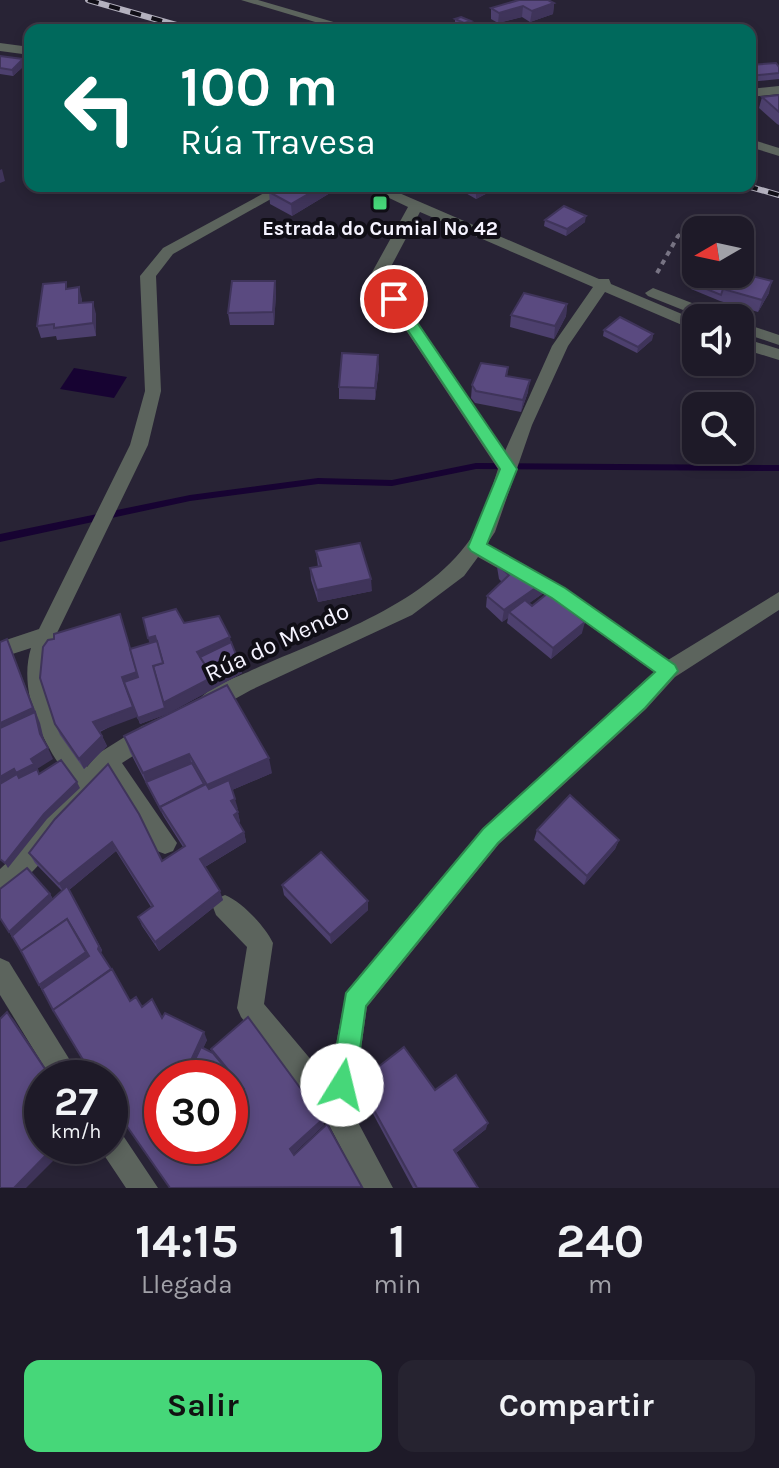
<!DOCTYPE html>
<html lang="es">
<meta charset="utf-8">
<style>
body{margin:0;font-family:Karla,sans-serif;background:#262330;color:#f1f3f6;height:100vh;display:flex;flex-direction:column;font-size:30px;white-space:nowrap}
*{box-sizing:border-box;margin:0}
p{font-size:26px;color:#a1a1a8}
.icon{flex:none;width:44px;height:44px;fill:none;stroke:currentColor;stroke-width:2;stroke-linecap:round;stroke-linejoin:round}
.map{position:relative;height:1188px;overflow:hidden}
.sheet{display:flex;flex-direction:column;background:#1e1a28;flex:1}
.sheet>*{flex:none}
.hud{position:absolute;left:24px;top:24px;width:732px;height:168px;border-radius:16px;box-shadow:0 4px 12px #0003,0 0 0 2px #3c3845;background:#00695c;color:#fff;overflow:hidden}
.needle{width:52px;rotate:261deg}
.buttons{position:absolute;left:682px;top:216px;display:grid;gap:16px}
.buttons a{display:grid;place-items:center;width:72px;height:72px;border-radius:16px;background:#1e1a28;box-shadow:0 4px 12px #0003,0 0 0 2px #3c3845;font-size:40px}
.speed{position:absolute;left:24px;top:1060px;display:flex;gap:16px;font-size:40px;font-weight:700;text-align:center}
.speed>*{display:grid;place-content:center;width:104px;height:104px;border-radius:50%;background:#1e1a28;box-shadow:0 4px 12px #0003,0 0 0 2px #3c3845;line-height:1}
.speed small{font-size:20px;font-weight:400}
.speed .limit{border:12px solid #d22;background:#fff;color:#111}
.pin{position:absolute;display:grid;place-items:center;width:68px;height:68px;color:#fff;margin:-34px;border:4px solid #fff;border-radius:50%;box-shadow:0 2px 8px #0007}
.me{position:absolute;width:88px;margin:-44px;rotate:9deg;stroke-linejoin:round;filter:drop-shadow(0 0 6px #0008)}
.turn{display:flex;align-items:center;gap:28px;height:168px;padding:0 24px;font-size:36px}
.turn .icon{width:104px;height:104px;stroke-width:2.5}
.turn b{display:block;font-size:56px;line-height:68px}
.eta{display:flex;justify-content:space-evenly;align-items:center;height:136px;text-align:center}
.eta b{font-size:48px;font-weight:700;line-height:56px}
.button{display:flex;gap:16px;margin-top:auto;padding:16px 24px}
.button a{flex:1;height:92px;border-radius:16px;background:#46d779;color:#111;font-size:32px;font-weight:700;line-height:92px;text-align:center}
.button a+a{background:#262330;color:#f1f3f6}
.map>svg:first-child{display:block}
.water{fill:#170332}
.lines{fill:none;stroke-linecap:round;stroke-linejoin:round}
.stream{fill:#170332;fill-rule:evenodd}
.path{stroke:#787484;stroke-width:4;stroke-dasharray:5 5;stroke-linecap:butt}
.minor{fill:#5c645d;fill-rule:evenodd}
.rail-casing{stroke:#b4b1bf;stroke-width:6}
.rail{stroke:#100e16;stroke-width:4;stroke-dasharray:11;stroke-linecap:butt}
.wall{fill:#4d406e}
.shaded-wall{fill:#3f345a}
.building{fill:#5a4a80;stroke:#3f345a;stroke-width:2}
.route{fill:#46d779;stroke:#2e8c4f;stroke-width:2}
.poi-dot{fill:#46d779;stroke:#100e16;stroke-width:3}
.labels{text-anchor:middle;stroke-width:8;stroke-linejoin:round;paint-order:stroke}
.far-poi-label{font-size:20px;font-weight:bold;fill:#f5f3ff;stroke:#100e16}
.street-label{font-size:24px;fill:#f5f3ff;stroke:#100e16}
</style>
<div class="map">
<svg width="779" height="1188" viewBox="0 0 779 1188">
<rect width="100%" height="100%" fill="#282335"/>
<path class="water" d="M74,368L127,377L114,398L60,389Z"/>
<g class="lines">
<path class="stream" d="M476,463L779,465V471L476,469L392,486L318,484L190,501L0,542V534L190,495L318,478L392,480Z"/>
<path class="path" d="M657,273L678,236L707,215"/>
<g class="minor">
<path d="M241,0H258L361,30H342Z"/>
<path d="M0,43L30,47V55L0,51Z"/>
<path d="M779,86V94L750,97V89Z"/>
<path d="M750,139L779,148V156L750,147Z"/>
<path d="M277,186H294L173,254L156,276L161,391L148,445L56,635C41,684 54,729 87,767L99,753L142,726L150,723L158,726L161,733L158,740L122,763L177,843L173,851L165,854L157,851L106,778C83,807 33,884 0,897V869L14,856L74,784C45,750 17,693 31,648L0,658V642L39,629L130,445L145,391L140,276L163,248Z"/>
<path d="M364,186H383L599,279H609L611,284L696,320V331L605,292L568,346L532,425L495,532L487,544L565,588L668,660L779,592V610L675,677L646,709L499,844L367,1007L352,1111L393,1188H362L328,1123L241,1017L237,1008L247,947L216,915L213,907L216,899L225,895C242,902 265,926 273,943L264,1004L329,1081L346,992L483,828L654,672L551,598L478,557L464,576L412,615L251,690L215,710L207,713L199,710L196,704C204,689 232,679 248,672C324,637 429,606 475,532C486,514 491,489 498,469L370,276L408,207ZM420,212L593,287L552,346L505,451L386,276Z"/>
<path d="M653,288L723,315L725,318H703L648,296L645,293Z"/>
<path d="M740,322L779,335V345L740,332Z"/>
<path d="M740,337L779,349V360L740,348Z"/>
<path d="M0,958L9,962L81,1078H51L0,995Z"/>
<path d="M110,1127L120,1131L158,1188H126L98,1146H110Z"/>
</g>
<defs>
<g id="rail">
<path d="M88,0L194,30"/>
<path d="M747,186L779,195"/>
</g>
</defs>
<use href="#rail" class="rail-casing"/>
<use href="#rail" class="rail"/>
</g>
<g class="wall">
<path d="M554,3L553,14L530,22L522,17L498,23L491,19V8Z"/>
<path d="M455,19L471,21L470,27L464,29L455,25Z"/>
<path d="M0,56L23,59L25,65L13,76L0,74Z"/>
<path d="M750,65L779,67V79L750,82Z"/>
<path d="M779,95V125L777,124L759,108L762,97Z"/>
<path d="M457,186H501L476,199L457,188Z"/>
<path d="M269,192L330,193L292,216L270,204Z"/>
<path d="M545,220L585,222L566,236L544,226Z"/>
<path d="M730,277L769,293L758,312L720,301L691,289L692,283Z"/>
<path d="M275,281L276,293L274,325H230L228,313Z"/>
<path d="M68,288L82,299V303L96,314V336L57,340L56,336L41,338L37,326Z"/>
<path d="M567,304L566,316L554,339L510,327L511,315Z"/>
<path d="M604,330L653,334L652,340L637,353L603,336Z"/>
<path d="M379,367L375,400L339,399V387Z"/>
<path d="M508,367L507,376L528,392L521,412L475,403L471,398L472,385Z"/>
<path d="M316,551L372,591L318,602L311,580L310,568L318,567Z"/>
<path d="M498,555L545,592L529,603L582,633L551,659L507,623L508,618L502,622L486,607L487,596L502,582L499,579L497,567Z"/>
<path d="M184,623L231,642L242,673L167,714L140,724L136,713L100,732L107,746L84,769L60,735L55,724L130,649L150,643Z"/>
<path d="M124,736L272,773L232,790L240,822L238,823L244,832L246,842L205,867L223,900L159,951L142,926L138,917L151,907L116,851L69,890L102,950L101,953L130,1001L207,1040L203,1048L213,1053L211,1049L324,1125L293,1154L362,1188H170L53,1010L39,985L21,951L9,932L50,894L53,899L62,891L35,863L29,853L55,819L162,861L183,847L164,817L148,787L130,752Z"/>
<path d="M537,830L619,840L615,849L584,885L534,840Z"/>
<path d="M282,885L368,910L331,944L284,895Z"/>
<path d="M435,1090L486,1129L456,1153L478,1188H413L365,1099L364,1092Z"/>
</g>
<g class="shaded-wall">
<path d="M554,3L553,14L530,22L532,11Z"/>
<path d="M523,6L522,17L498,23L499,13Z"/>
<path d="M471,21L470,27L464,29V23Z"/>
<path d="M23,59L25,65L13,76L12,70Z"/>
<path d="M2,169L5,181L0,183V170Z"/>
<path d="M322,186H330V193L292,216L291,204Z"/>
<path d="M490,186H501L476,199V193Z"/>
<path d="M586,216L585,222L566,236L567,229Z"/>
<path d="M275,281L276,293L274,325L273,312Z"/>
<path d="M772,281L769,293L758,312L762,300Z"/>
<path d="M79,287L82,299V316L79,303Z"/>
<path d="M93,302L96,314V336L93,323Z"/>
<path d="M567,304L566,316L554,339L555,326Z"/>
<path d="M653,334L652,340L637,353L638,347Z"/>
<path d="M378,355L379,367L375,400V388Z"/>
<path d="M530,380L528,392L521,412L523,400Z"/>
<path d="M371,579L372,591L318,602L317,590Z"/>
<path d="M547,580L545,592L513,615L509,612L508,618L502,622L504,610Z"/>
<path d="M585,622L582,633L551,659L553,648Z"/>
<path d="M155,636L158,647L151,649L148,638Z"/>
<path d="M230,637L232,648L202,662L197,652Z"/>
<path d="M7,639L40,723L45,744L0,742V723Z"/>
<path d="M241,667L242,673L215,688L214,682Z"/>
<path d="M155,671L213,677L215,688L167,714L140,724L138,718Z"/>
<path d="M137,672L140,683L126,688L122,677Z"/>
<path d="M133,707L137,717L97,732L93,722Z"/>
<path d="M102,736L107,746L84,769L79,759Z"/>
<path d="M48,748L53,759L37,769L22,784L16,773L31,759Z"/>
<path d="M189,754L193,769L146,782L143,773Z"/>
<path d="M269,758L272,773L211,799L207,785Z"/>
<path d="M14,769L20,780L0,791V777Z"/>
<path d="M77,782L80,788L47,819L8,868L5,863L44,814Z"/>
<path d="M235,799L238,809L233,811L231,801Z"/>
<path d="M238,812L240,822L236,825L234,815Z"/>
<path d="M244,832L246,842L203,868L200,859Z"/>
<path d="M619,840L615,849L584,885L587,876Z"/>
<path d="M112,842L116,851L69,890L102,950L100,953L59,884Z"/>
<path d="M220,891L223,900L159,951L155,942Z"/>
<path d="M50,894L55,904L15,941L9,932Z"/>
<path d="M368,901V910L331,944L330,935Z"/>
<path d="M70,923L91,960L45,993L39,985Z"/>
<path d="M7,1012L14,1020L52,1078H51Z"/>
<path d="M204,1032L207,1040L191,1075L187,1069Z"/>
<path d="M323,1119L324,1125L292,1155L290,1149Z"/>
<path d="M488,1123L486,1129L453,1155L454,1150Z"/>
<path d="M57,1146H71L55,1159L26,1188H14L48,1153Z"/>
</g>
<g class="building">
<path d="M519,0H548L554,3L532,11L523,6L499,13L491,8Z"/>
<path d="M461,17L471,21L464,23L455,19Z"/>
<path d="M0,56L23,59L12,70L0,68Z"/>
<path d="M776,63L779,67V73L750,76V65Z"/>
<path d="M779,95V112L762,97Z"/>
<path d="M280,186H322L291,204L269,192Z"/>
<path d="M465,186H490L476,193Z"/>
<path d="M564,206L586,216L567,229L545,220Z"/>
<path d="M740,273L772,281L762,300L723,289L732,274Z"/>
<path d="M700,274H724L730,277L723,289L721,295L692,283Z"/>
<path d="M232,281H275L273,312L228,313Z"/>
<path d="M66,282V289L79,287V303L93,302V323L54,328V324L37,326L43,284Z"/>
<path d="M524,293L567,304L555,326L511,315Z"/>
<path d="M620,317L653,334L638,347L604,330Z"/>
<path d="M342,353L378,355L375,388L339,387Z"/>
<path d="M481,363L508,367L506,376L530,380L523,400L476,391L472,385Z"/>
<path d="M360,543L371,579L317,590L310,568L321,566L316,551Z"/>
<path d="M498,555L522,564L547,580L504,610L487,596L509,575L500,567Z"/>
<path d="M548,593L585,622L553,648L509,612L525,600L532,606Z"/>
<path d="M176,609L184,623L219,616L230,637L197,652L213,677L163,703L153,666L163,663L155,636L148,638L143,618Z"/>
<path d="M120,614L137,672L122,677L133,707L93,722L102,736L79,759L55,724L40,678L43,647L48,640L54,639V634Z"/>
<path d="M7,639L33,708L0,723V642Z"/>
<path d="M157,641L163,663L153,666L165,708L138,718L124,682L138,677L130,649Z"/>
<path d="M231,642L241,667L214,682L213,677L200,657Z"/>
<path d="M227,685L269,758L207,785L189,754L143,773L124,736Z"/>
<path d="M35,712L40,734L48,748L31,759L34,764L16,773L14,769L0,777V728Z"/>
<path d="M61,760L77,782L44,814L5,863L0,859V784L17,774L19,778L37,769L39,774Z"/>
<path d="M192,763L204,784L160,807L162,812L146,782Z"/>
<path d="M108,764L139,814L162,861L185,846L160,807L206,784L209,789L229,780L235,799L231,801L238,812L234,815L244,832L200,859L220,891L155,942L138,917L153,906L112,842L59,884L29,853L55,819Z"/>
<path d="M570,795L619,840L587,876L537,830Z"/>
<path d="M321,852L368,901L330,935L282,885Z"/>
<path d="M27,868L50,894L9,932L0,918V889Z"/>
<path d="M67,886L99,946L98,949L111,969L53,1010L42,989L89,956L67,919L21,951L12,936Z"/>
<path d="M67,919L86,952L39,985L21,951Z"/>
<path d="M112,969L130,1001L136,997L142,1007L152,999L162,1018L165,1013L204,1032L187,1069L194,1078H162V1146H230V1102L244,1089L211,1049L248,1017L323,1119L290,1149L294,1155L327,1124L362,1187L170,1188L110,1102V1078H94L53,1010Z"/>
<path d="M7,1012L51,1078H42V1146H57L48,1153L14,1188H0V1019Z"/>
<path d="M201,1047L213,1053L243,1089L230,1102V1078H194L189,1072Z"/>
<path d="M404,1047L435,1090L456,1075L488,1123L454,1150L478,1188H417L364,1092L369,1074Z"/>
</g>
<path class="route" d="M394,295L399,296L517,469L487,544L565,588L675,665L678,671L645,708L498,843L366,1006L355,1085L351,1094L342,1097L333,1094L330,1085L346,993L483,829L655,672L552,598L471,551L468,547L500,469L387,299Z"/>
<rect class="poi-dot" x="372" y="195" width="16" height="16" rx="4"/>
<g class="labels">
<g class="far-poi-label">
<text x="380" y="235">Estrada do Cumial Nº 42</text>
</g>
<g class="street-label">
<text transform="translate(277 642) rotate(-25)" y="8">Rúa do Mendo</text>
</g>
</g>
</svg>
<div class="buttons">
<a><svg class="needle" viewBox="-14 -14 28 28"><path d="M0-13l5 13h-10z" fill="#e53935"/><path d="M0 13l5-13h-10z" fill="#a1a1a8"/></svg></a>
<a><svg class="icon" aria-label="sound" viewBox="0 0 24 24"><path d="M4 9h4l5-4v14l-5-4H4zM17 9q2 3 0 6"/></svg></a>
<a><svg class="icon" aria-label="search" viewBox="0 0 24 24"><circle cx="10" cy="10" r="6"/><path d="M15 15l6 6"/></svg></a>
</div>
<div class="speed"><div>27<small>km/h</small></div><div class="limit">30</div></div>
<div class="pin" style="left:394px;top:299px;background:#d93025"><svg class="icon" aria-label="arrive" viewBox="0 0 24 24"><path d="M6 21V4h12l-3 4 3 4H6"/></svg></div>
<svg class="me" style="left:342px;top:1085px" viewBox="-20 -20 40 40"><circle r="19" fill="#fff"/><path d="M0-13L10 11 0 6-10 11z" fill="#46d779"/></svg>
<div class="hud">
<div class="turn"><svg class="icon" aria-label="left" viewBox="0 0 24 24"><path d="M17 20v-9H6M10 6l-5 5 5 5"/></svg><div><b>100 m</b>Rúa Travesa</div></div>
</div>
</div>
<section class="sheet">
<div class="eta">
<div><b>14:15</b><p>Llegada</p></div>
<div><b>1</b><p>min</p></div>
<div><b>240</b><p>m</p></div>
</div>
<div class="button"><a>Salir</a><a>Compartir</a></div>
</section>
